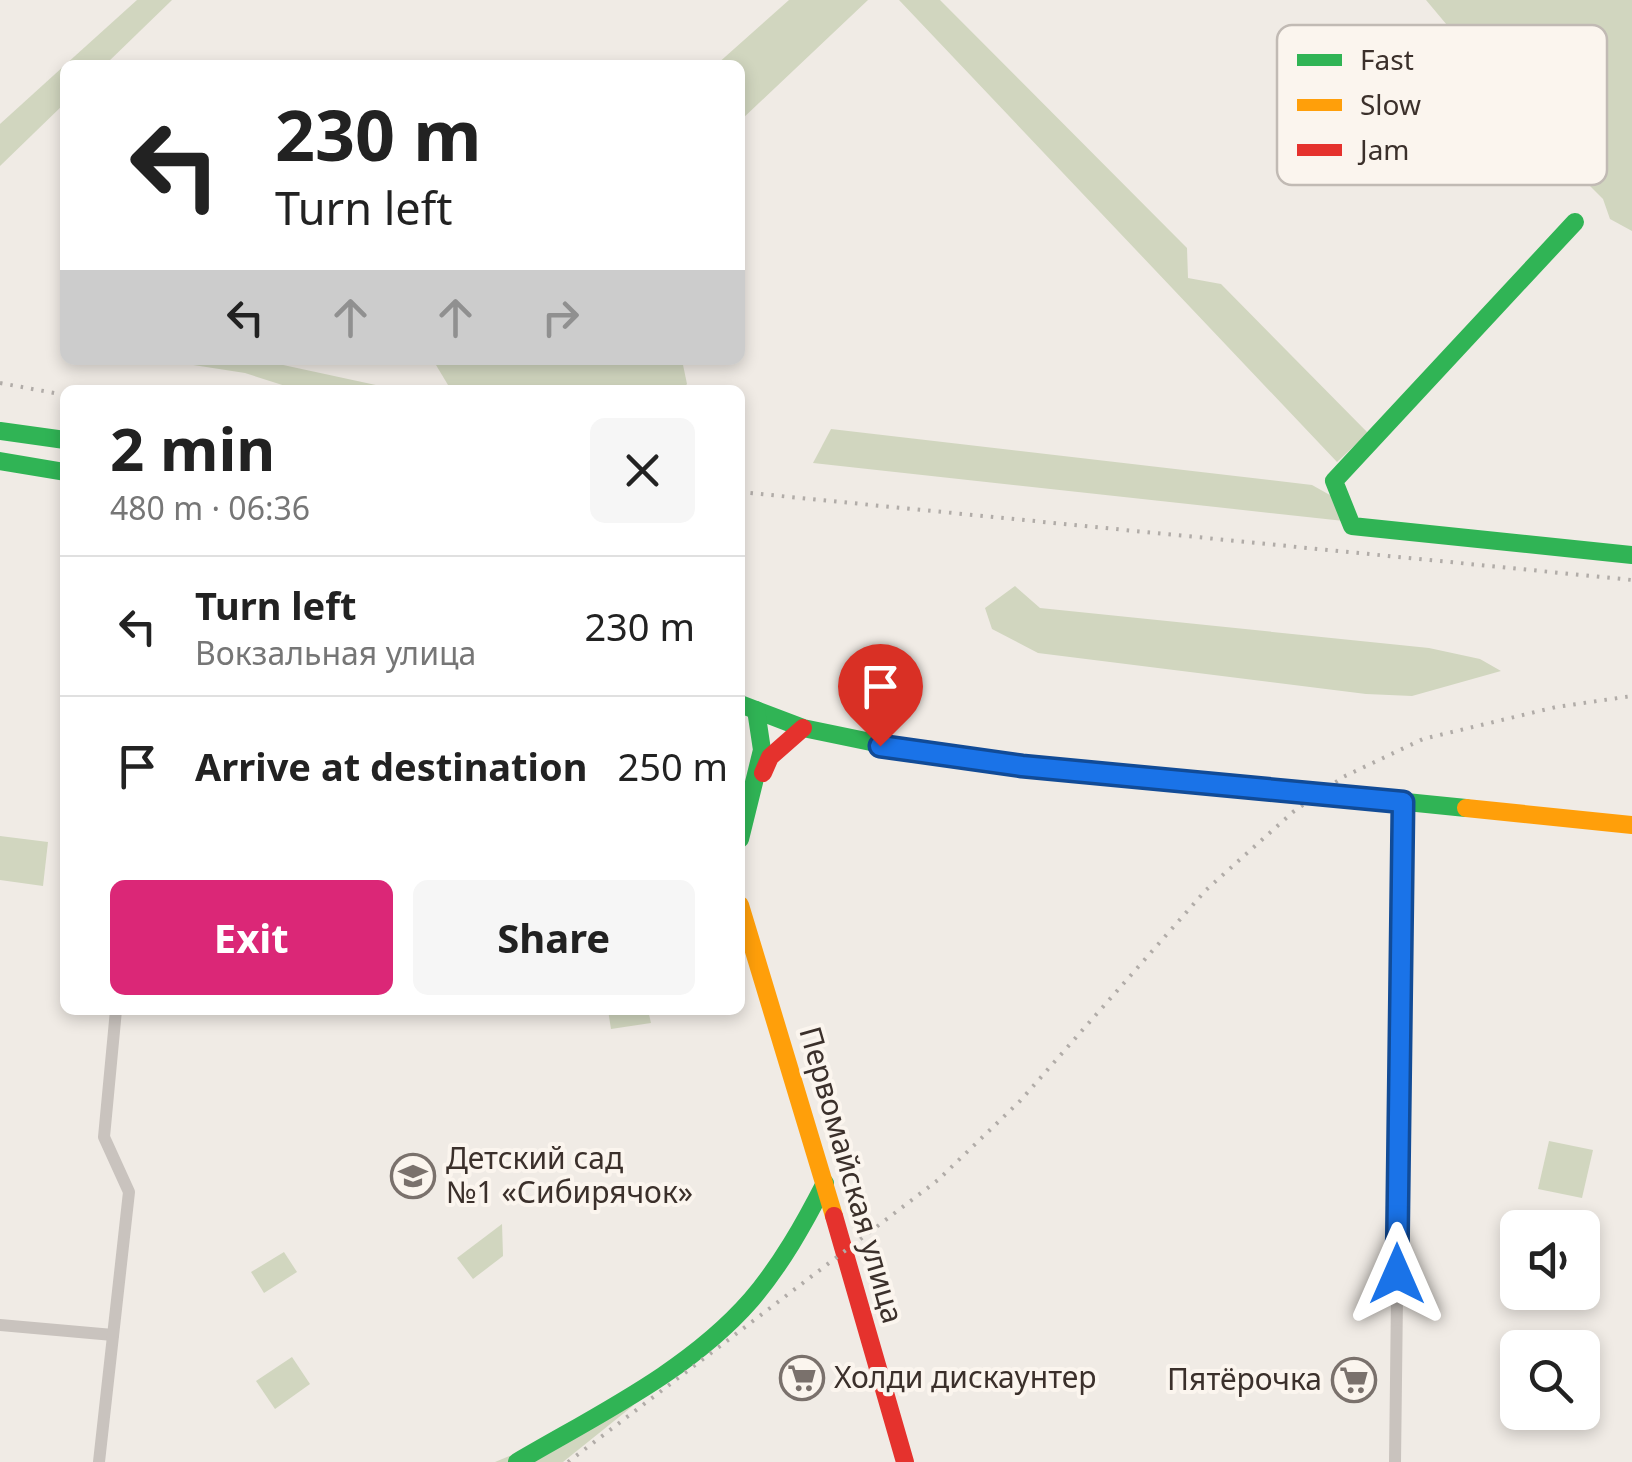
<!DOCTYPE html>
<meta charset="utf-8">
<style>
body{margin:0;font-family:"Noto Sans",sans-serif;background:#f6f6f6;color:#222;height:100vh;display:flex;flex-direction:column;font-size:38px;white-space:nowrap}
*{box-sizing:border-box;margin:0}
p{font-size:32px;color:#767676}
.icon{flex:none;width:55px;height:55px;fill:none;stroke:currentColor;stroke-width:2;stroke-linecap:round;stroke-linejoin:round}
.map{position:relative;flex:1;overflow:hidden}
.side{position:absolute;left:60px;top:385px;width:685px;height:630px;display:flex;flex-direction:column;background:#fff;border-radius:15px;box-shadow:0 5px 15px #0003}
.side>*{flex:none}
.hud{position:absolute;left:60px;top:60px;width:685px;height:305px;border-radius:15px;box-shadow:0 5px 15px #0003;background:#fff;color:#222;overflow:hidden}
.fabs{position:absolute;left:1500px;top:1210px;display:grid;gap:20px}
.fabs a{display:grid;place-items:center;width:100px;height:100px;border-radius:15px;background:#fff;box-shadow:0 5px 15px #0003;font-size:50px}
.pin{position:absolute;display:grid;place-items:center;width:85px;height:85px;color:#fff;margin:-102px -42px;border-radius:50% 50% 50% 0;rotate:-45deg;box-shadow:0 0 10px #0007}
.pin .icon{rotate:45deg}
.me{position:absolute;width:110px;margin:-55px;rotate:0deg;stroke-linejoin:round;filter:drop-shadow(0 0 8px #0008)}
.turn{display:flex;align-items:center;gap:35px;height:210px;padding:0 50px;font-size:45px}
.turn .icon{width:130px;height:130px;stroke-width:2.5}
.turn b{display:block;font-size:70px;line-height:85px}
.lanes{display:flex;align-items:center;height:95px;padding:0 50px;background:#0003;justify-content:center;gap:50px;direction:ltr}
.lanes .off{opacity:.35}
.round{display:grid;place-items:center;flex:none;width:105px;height:105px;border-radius:15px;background:#f6f6f6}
.head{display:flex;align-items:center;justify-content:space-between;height:170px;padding:0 50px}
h1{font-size:60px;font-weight:700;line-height:75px}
.primary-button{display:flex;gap:20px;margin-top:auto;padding:20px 50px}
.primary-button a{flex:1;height:115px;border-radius:15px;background:#db2777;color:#fff;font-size:40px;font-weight:700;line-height:115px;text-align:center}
.primary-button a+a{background:#f6f6f6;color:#222}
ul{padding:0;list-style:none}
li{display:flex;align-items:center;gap:30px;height:140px;padding:0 50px;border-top:2px solid #e0e0e0}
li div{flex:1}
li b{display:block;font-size:38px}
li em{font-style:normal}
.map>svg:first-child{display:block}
.green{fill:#d1d6bf}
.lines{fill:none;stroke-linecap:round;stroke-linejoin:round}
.street{stroke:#c9c3be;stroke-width:12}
.fast{stroke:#30b455;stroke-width:18}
.slow{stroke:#ff9f0a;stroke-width:18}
.jam{stroke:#e5322d;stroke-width:18}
.rail{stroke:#b1aca8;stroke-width:4;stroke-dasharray:2.5 8;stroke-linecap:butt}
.route-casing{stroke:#114b97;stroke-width:25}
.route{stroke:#1a73e8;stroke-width:18}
.labels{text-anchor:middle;stroke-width:8;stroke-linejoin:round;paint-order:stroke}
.poi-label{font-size:30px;fill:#3b302b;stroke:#fbf5ee;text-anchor:start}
.street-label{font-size:30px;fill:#3b302b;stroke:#fbf5ee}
.key{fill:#fbf5ee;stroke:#c1bab4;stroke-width:2.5}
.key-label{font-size:28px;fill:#3b302b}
</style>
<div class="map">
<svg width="1632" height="1462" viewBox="0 0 1632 1462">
<rect width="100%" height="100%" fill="#f0ebe5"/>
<g class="green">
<path d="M137,0H172L105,65H65Z"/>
<path d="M789,0H868L740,121V65H716Z"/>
<path d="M899,0H940L1187,248L1188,278L1221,284L1368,433L1337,462Z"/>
<path d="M1426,0H1632V231L1610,219L1603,199L1551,147L1557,129L1494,60L1452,31Z"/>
<path d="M65,65V103L0,166V124Z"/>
<path d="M161,360H260L399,390H298L245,373Z"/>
<path d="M433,360H682L687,384L682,390H451Z"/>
<path d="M831,429L1312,485L1346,504L1344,521L813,463Z"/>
<path d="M1015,586L1040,608L1429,648L1480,659L1501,671L1412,696L1366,694L1038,653L992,629L985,608Z"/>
<path d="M0,836L48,842L43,886L0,880Z"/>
<path d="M608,1010H648L651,1023L611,1029Z"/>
<path d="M1549,1141L1593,1150L1582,1198L1538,1189Z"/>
<path d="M502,1224L503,1256L473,1279L457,1258Z"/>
<path d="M284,1252L297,1272L264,1293L251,1272Z"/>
<path d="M292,1357L310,1384L275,1409L256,1381Z"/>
<path d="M634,1405L563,1462H495Z"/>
</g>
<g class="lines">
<g class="street">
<path d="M0,1325L113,1335"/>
<path d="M99,1462L129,1192L104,1137L116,1010"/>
<path d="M1395,1462L1403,802"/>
</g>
<g class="fast">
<path d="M1575,222L1334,481L1352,526L1632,555"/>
<path d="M0,431L65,440"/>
<path d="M0,461L65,472"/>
<path d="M740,704L803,728L929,754L1466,808"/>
<path d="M740,839L762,750L756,710"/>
<path d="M517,1462C597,1415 689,1371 751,1300C781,1265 804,1224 825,1183"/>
</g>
<g class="slow">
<path d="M1466,808L1632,825"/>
<path d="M740,905L834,1216"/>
</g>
<g class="jam">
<path d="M763,773L770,757L803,728"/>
<path d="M834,1216L905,1462"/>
</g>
<g class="rail">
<path d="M0,383L65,395"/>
<path d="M740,492L1632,580"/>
<path d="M568,1462L938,1180L1020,1101L1206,890L1293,812L1343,777L1423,739L1556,707L1632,696"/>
</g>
</g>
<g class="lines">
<defs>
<path id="route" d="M880,746L1022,766L1403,802L1397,1274"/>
</defs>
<use href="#route" class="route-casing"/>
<use href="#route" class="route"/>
</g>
<defs>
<symbol id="school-ring" viewBox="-11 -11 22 22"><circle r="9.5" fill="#fbf5ee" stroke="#7a716c" stroke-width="1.5"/><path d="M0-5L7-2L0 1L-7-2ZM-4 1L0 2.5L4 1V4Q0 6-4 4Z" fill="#7a716c"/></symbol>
<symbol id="supermarket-ring" viewBox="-11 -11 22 22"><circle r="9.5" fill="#fbf5ee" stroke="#7a716c" stroke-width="1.5"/><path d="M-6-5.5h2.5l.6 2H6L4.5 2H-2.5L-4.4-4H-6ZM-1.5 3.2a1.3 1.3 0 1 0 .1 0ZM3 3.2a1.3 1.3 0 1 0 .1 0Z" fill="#7a716c"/></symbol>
</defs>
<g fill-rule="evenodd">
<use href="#school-ring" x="388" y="1151" width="50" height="50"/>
<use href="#supermarket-ring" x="777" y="1353" width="50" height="50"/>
<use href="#supermarket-ring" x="1329" y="1355" width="50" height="50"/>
</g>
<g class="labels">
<g class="poi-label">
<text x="446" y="1169">Детский сад<tspan x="446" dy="34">№1 «Сибирячок»</tspan></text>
<text x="834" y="1388">Холди дискаунтер</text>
<text x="1322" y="1390" text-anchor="end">Пятёрочка</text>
</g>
<g class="street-label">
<text transform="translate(851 1175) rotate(74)" y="10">Первомайская улица</text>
</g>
</g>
<rect x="1277" y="25" width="330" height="160" rx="15" class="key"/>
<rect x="1297" y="54" width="45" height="12" fill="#30b455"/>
<rect x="1297" y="99" width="45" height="12" fill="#ff9f0a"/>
<rect x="1297" y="144" width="45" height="12" fill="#e5322d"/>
<g class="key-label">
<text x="1360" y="70">Fast</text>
<text x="1360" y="115">Slow</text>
<text x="1360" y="160">Jam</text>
</g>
</svg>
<div class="fabs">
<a><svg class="icon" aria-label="sound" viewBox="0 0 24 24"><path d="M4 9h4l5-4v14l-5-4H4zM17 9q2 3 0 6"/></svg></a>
<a><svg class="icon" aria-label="search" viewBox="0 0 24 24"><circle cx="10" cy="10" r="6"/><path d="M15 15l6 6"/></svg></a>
</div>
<div class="pin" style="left:880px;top:746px;background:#d93025"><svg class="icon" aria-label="arrive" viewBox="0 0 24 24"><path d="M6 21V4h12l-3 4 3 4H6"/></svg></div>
<svg class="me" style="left:1397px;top:1274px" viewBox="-20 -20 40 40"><path d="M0-17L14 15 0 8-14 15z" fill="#1a73e8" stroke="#fff" stroke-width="4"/></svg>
<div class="hud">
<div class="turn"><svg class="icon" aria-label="left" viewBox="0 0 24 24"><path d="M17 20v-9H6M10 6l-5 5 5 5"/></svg><div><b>230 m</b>Turn left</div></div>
<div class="lanes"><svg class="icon" aria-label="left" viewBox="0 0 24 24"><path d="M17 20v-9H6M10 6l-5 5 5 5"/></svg><svg class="icon off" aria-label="ahead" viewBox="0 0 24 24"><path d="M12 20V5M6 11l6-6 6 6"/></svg><svg class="icon off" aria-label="ahead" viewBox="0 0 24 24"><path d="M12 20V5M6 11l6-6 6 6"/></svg><svg class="icon off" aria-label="right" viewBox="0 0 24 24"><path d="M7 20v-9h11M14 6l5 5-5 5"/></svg></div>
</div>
<section class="side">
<div class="head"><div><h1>2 min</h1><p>480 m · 06:36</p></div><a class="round"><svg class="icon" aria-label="close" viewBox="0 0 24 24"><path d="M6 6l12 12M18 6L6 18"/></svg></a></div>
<ul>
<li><svg class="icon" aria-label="left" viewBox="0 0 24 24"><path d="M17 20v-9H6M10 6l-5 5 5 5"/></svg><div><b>Turn left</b><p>Вокзальная улица</p></div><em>230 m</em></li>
<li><svg class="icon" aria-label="arrive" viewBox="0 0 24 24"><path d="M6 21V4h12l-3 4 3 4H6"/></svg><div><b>Arrive at destination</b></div><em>250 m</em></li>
</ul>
<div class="primary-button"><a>Exit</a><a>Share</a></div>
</section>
</div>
